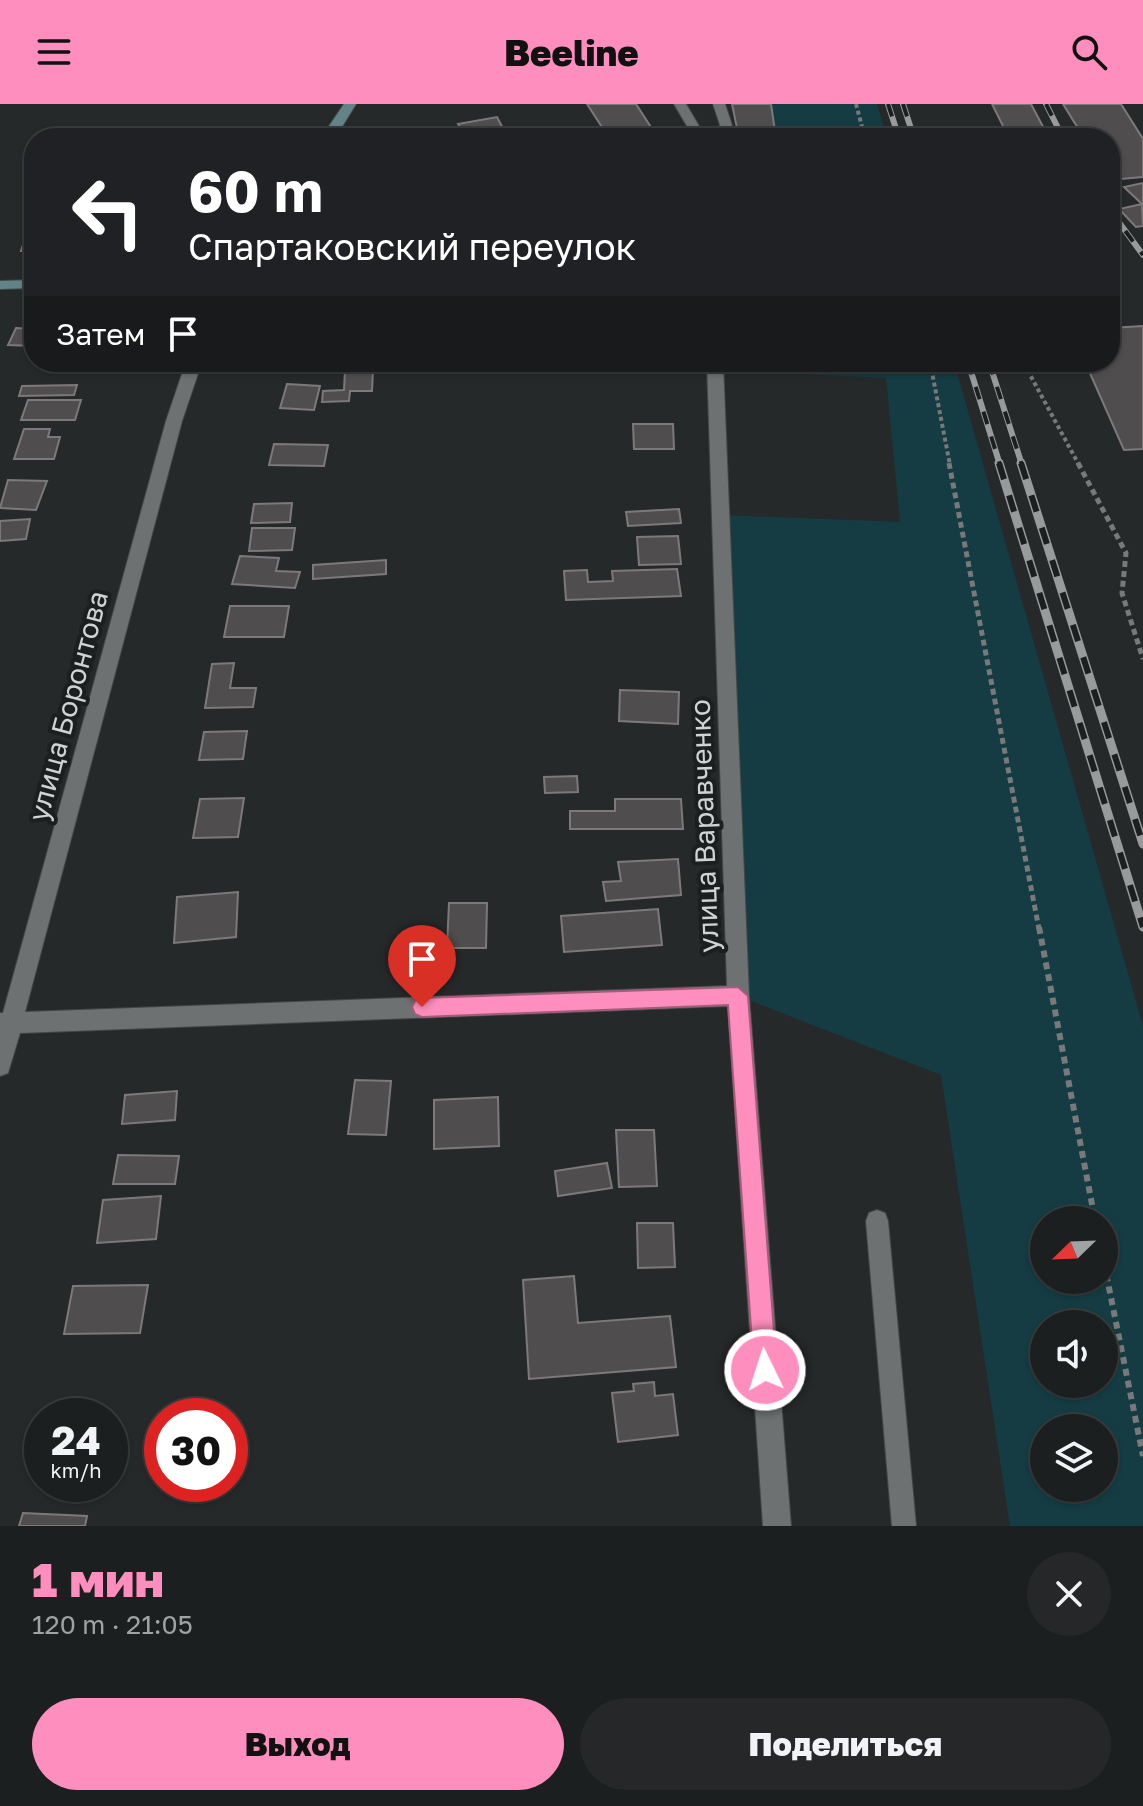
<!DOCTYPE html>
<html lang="ru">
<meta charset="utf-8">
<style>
body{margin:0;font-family:"Golos Text",sans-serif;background:#252728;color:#f1f3f6;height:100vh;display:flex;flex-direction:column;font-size:30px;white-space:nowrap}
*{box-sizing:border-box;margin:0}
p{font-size:26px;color:#a0a2a4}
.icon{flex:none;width:44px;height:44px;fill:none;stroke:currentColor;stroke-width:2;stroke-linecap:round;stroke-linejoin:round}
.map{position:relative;height:1422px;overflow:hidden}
.side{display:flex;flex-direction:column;background:#1c1f1f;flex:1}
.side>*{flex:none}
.banner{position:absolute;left:24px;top:24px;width:1096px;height:244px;border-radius:32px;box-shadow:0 2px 6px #0004,0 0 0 2px #3a3d3d;background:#202124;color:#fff;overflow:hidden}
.needle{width:52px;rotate:247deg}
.fabs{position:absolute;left:1030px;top:1102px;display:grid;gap:16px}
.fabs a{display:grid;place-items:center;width:88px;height:88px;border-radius:50%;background:#1c1f1f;box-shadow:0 2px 6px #0004,0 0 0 2px #3a3d3d;font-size:40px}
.speed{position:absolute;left:24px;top:1294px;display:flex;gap:16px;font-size:40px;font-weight:700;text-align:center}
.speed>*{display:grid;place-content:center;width:104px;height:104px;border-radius:50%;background:#1c1f1f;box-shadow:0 2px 6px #0004,0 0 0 2px #3a3d3d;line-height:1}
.speed small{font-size:20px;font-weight:400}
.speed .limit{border:12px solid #d22;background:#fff;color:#111}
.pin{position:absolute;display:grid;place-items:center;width:68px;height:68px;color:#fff;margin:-82px -34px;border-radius:50% 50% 50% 0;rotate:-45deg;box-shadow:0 0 8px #0007}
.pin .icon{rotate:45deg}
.me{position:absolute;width:88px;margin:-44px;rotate:356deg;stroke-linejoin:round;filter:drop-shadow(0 0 6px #0008)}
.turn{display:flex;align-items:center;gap:28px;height:168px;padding:0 32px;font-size:36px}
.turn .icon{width:104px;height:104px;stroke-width:2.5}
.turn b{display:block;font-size:56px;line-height:68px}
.then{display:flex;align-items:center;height:76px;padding:0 32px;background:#0003;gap:16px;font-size:30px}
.round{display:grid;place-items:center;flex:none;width:84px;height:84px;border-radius:42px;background:#252728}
.headline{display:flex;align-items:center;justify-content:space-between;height:136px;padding:0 32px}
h1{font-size:48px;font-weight:800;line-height:60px;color:#fe8ebd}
.cta{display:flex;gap:16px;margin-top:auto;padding:16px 32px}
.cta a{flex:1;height:92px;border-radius:48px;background:#fe8ebd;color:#111;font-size:32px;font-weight:800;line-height:92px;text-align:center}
.cta a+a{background:#252728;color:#f1f3f6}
header{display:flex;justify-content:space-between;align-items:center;height:104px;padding:0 32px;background:#fe8ebd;color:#111;font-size:36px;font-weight:800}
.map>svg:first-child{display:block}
.green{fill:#143c42;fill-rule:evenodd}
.building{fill:#504d4e;stroke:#7d797a;stroke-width:2}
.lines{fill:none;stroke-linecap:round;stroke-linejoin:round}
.lane-casing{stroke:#454748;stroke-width:2}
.street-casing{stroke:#454748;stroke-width:2}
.secondary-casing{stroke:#454748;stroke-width:2}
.path-far2{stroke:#77797a;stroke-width:4;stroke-dasharray:4 3;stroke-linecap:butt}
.path-far1{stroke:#77797a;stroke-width:5;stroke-dasharray:6 4;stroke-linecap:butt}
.path{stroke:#77797a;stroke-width:6;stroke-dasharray:7 5;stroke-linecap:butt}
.lane{fill:#6d7172;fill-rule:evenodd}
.street{fill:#6d7172;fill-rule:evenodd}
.secondary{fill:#628489;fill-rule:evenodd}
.rail-far1-casing{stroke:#989a9b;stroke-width:6}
.rail-casing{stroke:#989a9b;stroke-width:9}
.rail-far1{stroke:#1c1f20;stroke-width:4;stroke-dasharray:13;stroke-linecap:butt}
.rail{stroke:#1c1f20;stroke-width:6;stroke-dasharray:17;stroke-linecap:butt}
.route{fill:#fe8ebd;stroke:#a55c7b;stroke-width:2}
.labels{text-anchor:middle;stroke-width:8;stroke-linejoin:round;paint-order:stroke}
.street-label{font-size:28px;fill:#d0d2d3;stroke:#1c1f20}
</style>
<header><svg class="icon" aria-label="menu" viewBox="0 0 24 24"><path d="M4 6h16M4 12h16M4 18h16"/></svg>Beeline<svg class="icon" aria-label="search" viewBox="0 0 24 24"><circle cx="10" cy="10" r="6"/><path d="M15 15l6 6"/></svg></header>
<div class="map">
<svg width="1143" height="1422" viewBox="0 0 1143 1422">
<rect width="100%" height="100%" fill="#262929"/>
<g class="green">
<path d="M771,0H877L887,34H776Z"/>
<path d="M715,258H954L1143,922V1422H1010L941,971L738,892L721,411L900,418L886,274L715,266ZM1044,1116H1104V1176H1044ZM1044,1220H1104V1280H1044ZM1044,1324H1104V1384H1044Z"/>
</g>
<g class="building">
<path d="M587,0H636L658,34H609Z"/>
<path d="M732,0H771L776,34H739Z"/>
<path d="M992,0H1031L1049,34H1009Z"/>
<path d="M1063,0H1121L1143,35V73L1110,76V34H1084Z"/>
<path d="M497,13L508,34H466L458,20Z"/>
<path d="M1143,79V100H1142L1124,83Z"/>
<path d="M1142,100L1143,122L1136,123L1119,105Z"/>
<path d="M27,128H34V147H21Z"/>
<path d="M1143,222V345L1124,346L1085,258H1110V224Z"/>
<path d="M16,224L34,225V242L8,241Z"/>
<path d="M373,265L372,287H350L349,297L322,298L323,287L344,286L345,266Z"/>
<path d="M287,280L320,282L314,306L280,304Z"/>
<path d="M77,281L74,291L19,292L22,282Z"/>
<path d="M28,296H81L75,316H21Z"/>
<path d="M633,320H673L674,345H634Z"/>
<path d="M24,325H50L48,333H60L54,355H14Z"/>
<path d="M274,340L328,341L324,362L269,361Z"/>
<path d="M8,376L47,377L36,406L0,404Z"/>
<path d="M292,399L290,418L251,419L254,400Z"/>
<path d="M679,405L681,419L628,422L626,408Z"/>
<path d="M30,415L26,435L0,437V417Z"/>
<path d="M252,424H295L292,446L249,447Z"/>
<path d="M678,432L681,460L639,461L637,433Z"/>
<path d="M240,452L279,454L276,467L300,468L295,484L232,480Z"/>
<path d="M386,456V470L313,475V461Z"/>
<path d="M677,465L681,492L566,496L564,467L587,466L588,478L613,477L612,467Z"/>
<path d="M230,502H289L284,533H224Z"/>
<path d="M234,559L230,584H256L253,603L205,604L212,560Z"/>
<path d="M620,586L679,588L678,620L619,617Z"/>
<path d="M247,627L243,655L199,656L204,628Z"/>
<path d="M577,672L578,688L545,689L544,673Z"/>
<path d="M244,694L238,733L193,734L200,695Z"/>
<path d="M615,695H681L683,725H570V707H615Z"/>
<path d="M678,755L681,791L606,797L603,778L621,777L618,758Z"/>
<path d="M238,788L236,833L174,839L177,793Z"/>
<path d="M449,799H487L486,844H447Z"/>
<path d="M658,805L662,841L564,848L561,812Z"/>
<path d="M355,976L391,977L386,1031L348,1030Z"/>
<path d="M177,987L175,1016L122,1020L125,991Z"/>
<path d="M498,993L499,1042L434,1045V996Z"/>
<path d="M616,1026H654L657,1082L619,1083Z"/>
<path d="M118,1051L179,1052L175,1080H113Z"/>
<path d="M607,1059L612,1084L558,1092L555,1067Z"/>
<path d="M161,1092L156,1135L97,1139L103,1096Z"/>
<path d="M637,1119H673L675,1163L638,1164Z"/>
<path d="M574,1172L578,1219L670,1212L676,1263L529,1275L523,1176Z"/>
<path d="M148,1181L140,1229L64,1230L73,1182Z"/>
<path d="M654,1278L655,1292L673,1290L678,1331L618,1338L612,1289L634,1287L633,1280Z"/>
<path d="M23,1409L87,1412L85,1422H19Z"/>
</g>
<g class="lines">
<defs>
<g id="lane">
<path d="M674,0H686L706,34H694Z"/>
<path d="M877,1106L885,1109L888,1117L916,1422H892L866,1117L869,1109Z"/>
</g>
<g id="street">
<path d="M713,0H725L732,21L724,34H710L720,21Z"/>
<path d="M186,258H202L182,317L25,908L727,882L707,258H723L749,892L791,1422H763L728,902L20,929L8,969L0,972V909H3L166,317Z"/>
</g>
<g id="secondary">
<path d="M344,0H356L335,34H321Z"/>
<path d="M34,176V184L0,185V177Z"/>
</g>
</defs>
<use href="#lane" class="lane-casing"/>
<use href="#street" class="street-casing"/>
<use href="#secondary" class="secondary-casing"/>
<g class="path-far2">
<path d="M856,0L865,34"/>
<path d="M930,258L950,361"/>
<path d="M1016,258L1028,267L1079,361"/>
</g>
<g class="path-far1">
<path d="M949,359L1039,825"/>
<path d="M1078,359L1126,449L1122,489L1143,555"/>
</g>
<g class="path">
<path d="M1039,823L1095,1116"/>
<path d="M1104,1159L1143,1352"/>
</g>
<use href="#lane" class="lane"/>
<use href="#street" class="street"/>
<use href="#secondary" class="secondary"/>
<defs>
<g id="rail-far1">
<path d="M888,0L899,34"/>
<path d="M903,0L914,34"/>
<path d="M1046,0L1063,34"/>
<path d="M1110,106L1143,151"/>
<path d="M968,258L1000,361"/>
<path d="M989,258L1022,361"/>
</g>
<g id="rail">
<path d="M999,359L1143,823"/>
<path d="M1021,359L1143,740"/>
</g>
</defs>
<use href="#rail-far1" class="rail-far1-casing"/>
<use href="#rail" class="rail-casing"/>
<use href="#rail-far1" class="rail-far1"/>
<use href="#rail" class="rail"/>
</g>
<path class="route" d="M738,883L748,892L777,1266L774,1274L765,1278L757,1274L754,1266L728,901L422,913L415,910L412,903L415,897L422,894Z"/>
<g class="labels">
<g class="street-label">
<text transform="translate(68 602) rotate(-75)" y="10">улица Боронтова</text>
<text transform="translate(704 722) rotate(-92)" y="10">улица Варавченко</text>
</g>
</g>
</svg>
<div class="fabs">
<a><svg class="needle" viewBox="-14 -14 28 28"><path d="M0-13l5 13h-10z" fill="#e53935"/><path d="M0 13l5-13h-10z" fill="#a0a2a4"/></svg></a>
<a><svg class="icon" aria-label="sound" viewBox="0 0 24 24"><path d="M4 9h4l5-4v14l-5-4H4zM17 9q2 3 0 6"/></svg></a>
<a><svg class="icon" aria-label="layers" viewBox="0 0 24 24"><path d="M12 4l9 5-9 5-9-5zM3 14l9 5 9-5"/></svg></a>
</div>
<div class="speed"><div>24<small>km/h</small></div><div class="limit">30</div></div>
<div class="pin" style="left:422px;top:903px;background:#d93025"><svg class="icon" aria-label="arrive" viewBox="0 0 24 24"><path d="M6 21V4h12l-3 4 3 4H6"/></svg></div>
<svg class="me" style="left:765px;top:1266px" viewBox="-20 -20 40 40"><circle r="17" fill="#fe8ebd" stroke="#fff" stroke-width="3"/><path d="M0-11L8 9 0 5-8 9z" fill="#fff"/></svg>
<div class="banner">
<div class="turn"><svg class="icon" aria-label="left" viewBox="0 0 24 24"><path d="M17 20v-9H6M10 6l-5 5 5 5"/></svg><div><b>60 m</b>Спартаковский переулок</div></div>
<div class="then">Затем<svg class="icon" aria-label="arrive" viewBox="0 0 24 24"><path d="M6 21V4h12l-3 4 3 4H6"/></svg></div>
</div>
</div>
<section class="side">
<div class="headline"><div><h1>1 мин</h1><p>120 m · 21:05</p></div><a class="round"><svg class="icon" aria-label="close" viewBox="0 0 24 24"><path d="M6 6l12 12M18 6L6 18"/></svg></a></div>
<div class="cta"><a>Выход</a><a>Поделиться</a></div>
</section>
